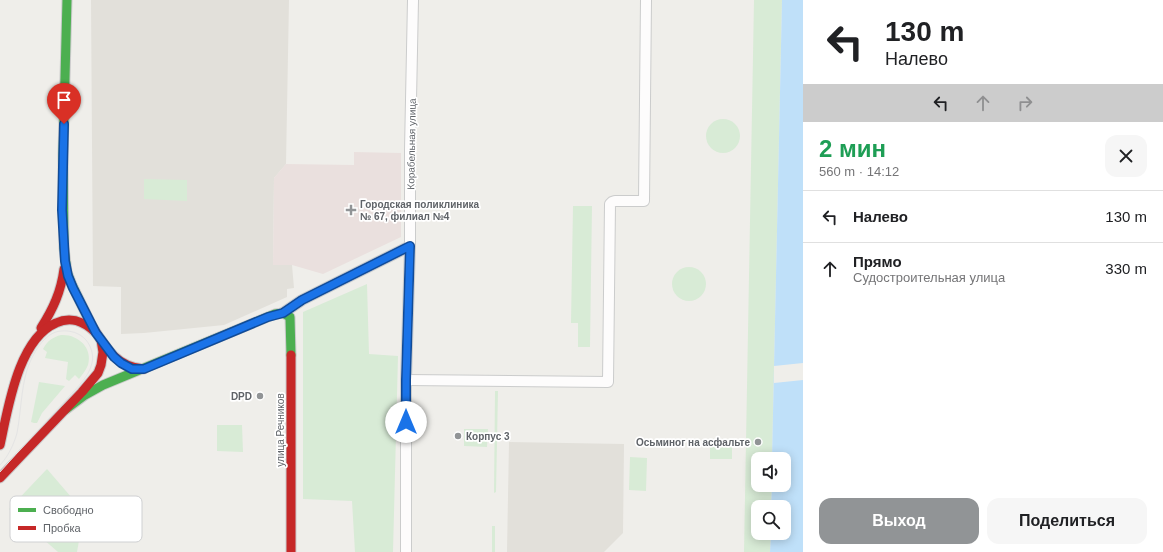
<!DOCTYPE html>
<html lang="ru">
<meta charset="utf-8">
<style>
body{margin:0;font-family:Arial,sans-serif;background:#f6f6f6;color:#202124;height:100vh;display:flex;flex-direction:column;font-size:15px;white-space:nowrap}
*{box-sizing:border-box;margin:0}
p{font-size:13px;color:#757577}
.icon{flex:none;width:22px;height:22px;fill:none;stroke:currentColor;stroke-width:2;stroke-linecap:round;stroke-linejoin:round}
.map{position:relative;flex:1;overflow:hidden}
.sheet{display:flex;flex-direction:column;background:#fff;width:360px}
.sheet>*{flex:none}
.banner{background:#fff;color:#202124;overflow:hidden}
.fabs{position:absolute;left:751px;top:452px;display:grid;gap:8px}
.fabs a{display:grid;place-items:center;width:40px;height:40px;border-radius:8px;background:#fff;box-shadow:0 2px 10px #0003;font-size:20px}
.pin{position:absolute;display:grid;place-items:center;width:34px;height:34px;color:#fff;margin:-41px -17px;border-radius:50% 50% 50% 0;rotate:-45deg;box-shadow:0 0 4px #0007}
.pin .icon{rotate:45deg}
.me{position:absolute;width:44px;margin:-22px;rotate:0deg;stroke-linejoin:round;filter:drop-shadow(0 0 3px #0008)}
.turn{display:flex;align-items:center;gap:14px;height:84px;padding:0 16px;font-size:18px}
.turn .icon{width:52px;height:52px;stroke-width:2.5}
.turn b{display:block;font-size:28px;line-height:34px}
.lanes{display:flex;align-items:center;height:38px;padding:0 16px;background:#0003;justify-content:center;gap:20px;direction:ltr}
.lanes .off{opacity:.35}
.round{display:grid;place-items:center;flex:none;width:42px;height:42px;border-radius:12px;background:#f6f6f6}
.summary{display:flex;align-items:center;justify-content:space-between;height:68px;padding:0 16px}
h1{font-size:24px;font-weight:800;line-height:30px;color:#1e9e55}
.action{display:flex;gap:8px;margin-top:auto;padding:8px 16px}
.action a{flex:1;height:46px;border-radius:12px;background:#919496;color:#fff;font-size:16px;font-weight:800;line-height:46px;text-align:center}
.action a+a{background:#f6f6f6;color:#202124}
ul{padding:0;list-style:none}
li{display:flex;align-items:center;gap:12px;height:52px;padding:0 16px;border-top:1px solid #e0e0e0}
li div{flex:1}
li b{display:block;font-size:15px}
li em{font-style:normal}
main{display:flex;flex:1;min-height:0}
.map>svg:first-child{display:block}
.education{fill:#e2e0da}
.medical{fill:#eae0de}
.green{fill:#d8ebd6}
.water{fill:#bfe0f9}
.pier{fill:#efeeea}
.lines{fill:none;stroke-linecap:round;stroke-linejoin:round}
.street-casing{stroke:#cbcccc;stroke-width:12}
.fast-casing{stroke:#cacacb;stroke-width:11}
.jam-casing{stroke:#cacacb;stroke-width:11}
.street{stroke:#fdfcfc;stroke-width:10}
.fast{stroke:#4caf50;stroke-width:9}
.jam{stroke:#c62828;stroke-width:9}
.tram{stroke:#e4e4e4;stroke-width:1}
.route-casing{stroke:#114b97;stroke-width:10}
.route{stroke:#1a73e8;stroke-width:7}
.poi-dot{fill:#919496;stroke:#fff;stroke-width:1.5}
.labels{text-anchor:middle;stroke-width:3.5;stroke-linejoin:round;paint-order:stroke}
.street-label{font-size:10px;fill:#5f6368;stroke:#fff}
.poi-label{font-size:10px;font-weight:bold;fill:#5f6368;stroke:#fff;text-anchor:start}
.key{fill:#fff;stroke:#cfd0d2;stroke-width:1}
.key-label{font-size:11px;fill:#5f6368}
</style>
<main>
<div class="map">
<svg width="803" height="552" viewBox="0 0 803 552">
<rect width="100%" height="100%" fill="#efeeea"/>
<g class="education">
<path d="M91,0H289L286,164L274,178L273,265H292L294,288L287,289V297L224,325L144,333L121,334V287L93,286Z"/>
<path d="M509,442L624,444L623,533L604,552H507Z"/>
</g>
<path class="medical" d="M354,152L401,153V237L323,274L292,265H273L274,178L286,164L354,165Z"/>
<g class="green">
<path d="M754,0H782L772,459H758V485H772L771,507H758V533H771L770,552H744Z"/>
<circle cx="723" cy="136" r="17"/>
<path d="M144,179L187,180V201L144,199Z"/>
<path d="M573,206H592L590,347H578V323H571Z"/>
<circle cx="689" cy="284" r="17"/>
<path d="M367,284L369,354L398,356L393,552H355L352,501L303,499V312Z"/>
<path d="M61,335C78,334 93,348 88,365C86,370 82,375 79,379L75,375L69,381L66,379L68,362L45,358L47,352L43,349C47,341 53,337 61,335Z"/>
<path d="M39,382L65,386L42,413L37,423H34L31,422Z"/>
<path d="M495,391H498L496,492L494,493Z"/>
<path d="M217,425H242L243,452L217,451Z"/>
<path d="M464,429H488L487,447L464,446Z"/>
<rect x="710" y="439" width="22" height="20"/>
<path d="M630,457L647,458L646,491L629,490Z"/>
<path d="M47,469L84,512L77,552H58L9,509Z"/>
<rect x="492" y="526" width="3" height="26"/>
</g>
<path class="water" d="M782,0H803V552H770L771,533H784V507H771L772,485H784V459H772Z"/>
<path class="pier" d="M803,363V380L774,383V366Z"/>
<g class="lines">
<defs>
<g id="street">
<path d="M283,313L302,300L410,246"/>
<path d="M406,380L608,382L610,204L612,202L615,201H644L646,0"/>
<path d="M406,552V380L410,246V150L413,0"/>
</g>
<g id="fast">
<path d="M67,0L63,155L64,248L67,272L72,285L92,326"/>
<path d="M65,410L85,395L103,385L275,314L283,313L290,317L291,355"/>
</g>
<g id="jam">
<path d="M92,326C105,347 117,368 144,369"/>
<path d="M41,328C53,309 61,292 64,269"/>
<path d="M291,355V552"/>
<path d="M0,445C8,409 18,339 56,323C71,316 83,321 95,332"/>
<path d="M0,478L82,392L98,373L101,365L103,352L101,340"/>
</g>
</defs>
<use href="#street" class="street-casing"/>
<use href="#fast" class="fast-casing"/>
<use href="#jam" class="jam-casing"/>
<use href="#street" class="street"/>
<use href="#fast" class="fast"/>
<use href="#jam" class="jam"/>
<path class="tram" d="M0,465C8,457 14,444 17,433C21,412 21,390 27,370C32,355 44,332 61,331C70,330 80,333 86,340C91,346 94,355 92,363C89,378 73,391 64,402C43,425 21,448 0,472"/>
</g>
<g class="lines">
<defs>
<path id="route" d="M64,124L62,210L65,261L68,276L73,288L96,333L114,357L121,363L132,369H144L268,317L283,313L302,300L410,246L406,380V422"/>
</defs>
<use href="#route" class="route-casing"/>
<use href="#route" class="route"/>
</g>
<g class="poi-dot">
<path d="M349 204h4v4h4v4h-4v4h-4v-4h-4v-4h4z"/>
<circle cx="260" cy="396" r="4"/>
<circle cx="458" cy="436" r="4"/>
<circle cx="758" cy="442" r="4"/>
</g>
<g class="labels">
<g class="street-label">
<text transform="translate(411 144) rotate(-89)" y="4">Корабельная улица</text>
<text transform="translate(280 430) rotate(-90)" y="4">улица Речников</text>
</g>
<g class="poi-label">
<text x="360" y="208">Городская поликлиника<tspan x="360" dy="12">№ 67, филиал №4</tspan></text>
<text x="252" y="400" text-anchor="end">DPD</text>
<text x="466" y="440">Корпус 3</text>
<text x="750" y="446" text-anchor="end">Осьминог на асфальте</text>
</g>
</g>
<rect x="10" y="496" width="132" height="46" rx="6" class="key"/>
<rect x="18" y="508" width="18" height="4" fill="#4caf50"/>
<rect x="18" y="526" width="18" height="4" fill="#c62828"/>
<g class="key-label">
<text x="43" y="514">Свободно</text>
<text x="43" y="532">Пробка</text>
</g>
</svg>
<div class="fabs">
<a><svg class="icon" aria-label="sound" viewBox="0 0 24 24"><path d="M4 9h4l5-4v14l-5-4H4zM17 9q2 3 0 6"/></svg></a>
<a><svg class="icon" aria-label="search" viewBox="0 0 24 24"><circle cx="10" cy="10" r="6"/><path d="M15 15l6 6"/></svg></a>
</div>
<div class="pin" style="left:64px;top:124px;background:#d93025"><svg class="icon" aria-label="arrive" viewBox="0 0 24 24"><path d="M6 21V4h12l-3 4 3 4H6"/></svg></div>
<svg class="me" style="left:406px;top:422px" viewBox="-20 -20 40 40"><circle r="19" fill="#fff"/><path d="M0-13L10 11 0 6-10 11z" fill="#1a73e8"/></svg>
</div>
<section class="sheet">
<div class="banner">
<div class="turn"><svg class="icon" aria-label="left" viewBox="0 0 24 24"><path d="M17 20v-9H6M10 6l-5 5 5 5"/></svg><div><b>130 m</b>Налево</div></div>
<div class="lanes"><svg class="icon" aria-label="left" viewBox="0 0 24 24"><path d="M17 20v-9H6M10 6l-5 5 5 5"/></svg><svg class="icon off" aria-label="ahead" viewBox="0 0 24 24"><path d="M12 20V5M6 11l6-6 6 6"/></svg><svg class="icon off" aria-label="right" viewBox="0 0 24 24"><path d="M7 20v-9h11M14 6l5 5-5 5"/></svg></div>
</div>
<div class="summary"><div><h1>2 мин</h1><p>560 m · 14:12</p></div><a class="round"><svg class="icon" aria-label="close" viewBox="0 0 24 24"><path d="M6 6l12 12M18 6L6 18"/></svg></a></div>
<ul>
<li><svg class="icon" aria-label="left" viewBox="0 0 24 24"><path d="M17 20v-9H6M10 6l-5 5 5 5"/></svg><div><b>Налево</b></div><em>130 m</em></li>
<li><svg class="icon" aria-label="ahead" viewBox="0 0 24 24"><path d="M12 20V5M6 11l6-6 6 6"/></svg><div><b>Прямо</b><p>Судостроительная улица</p></div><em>330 m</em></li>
</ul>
<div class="action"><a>Выход</a><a>Поделиться</a></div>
</section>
</main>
